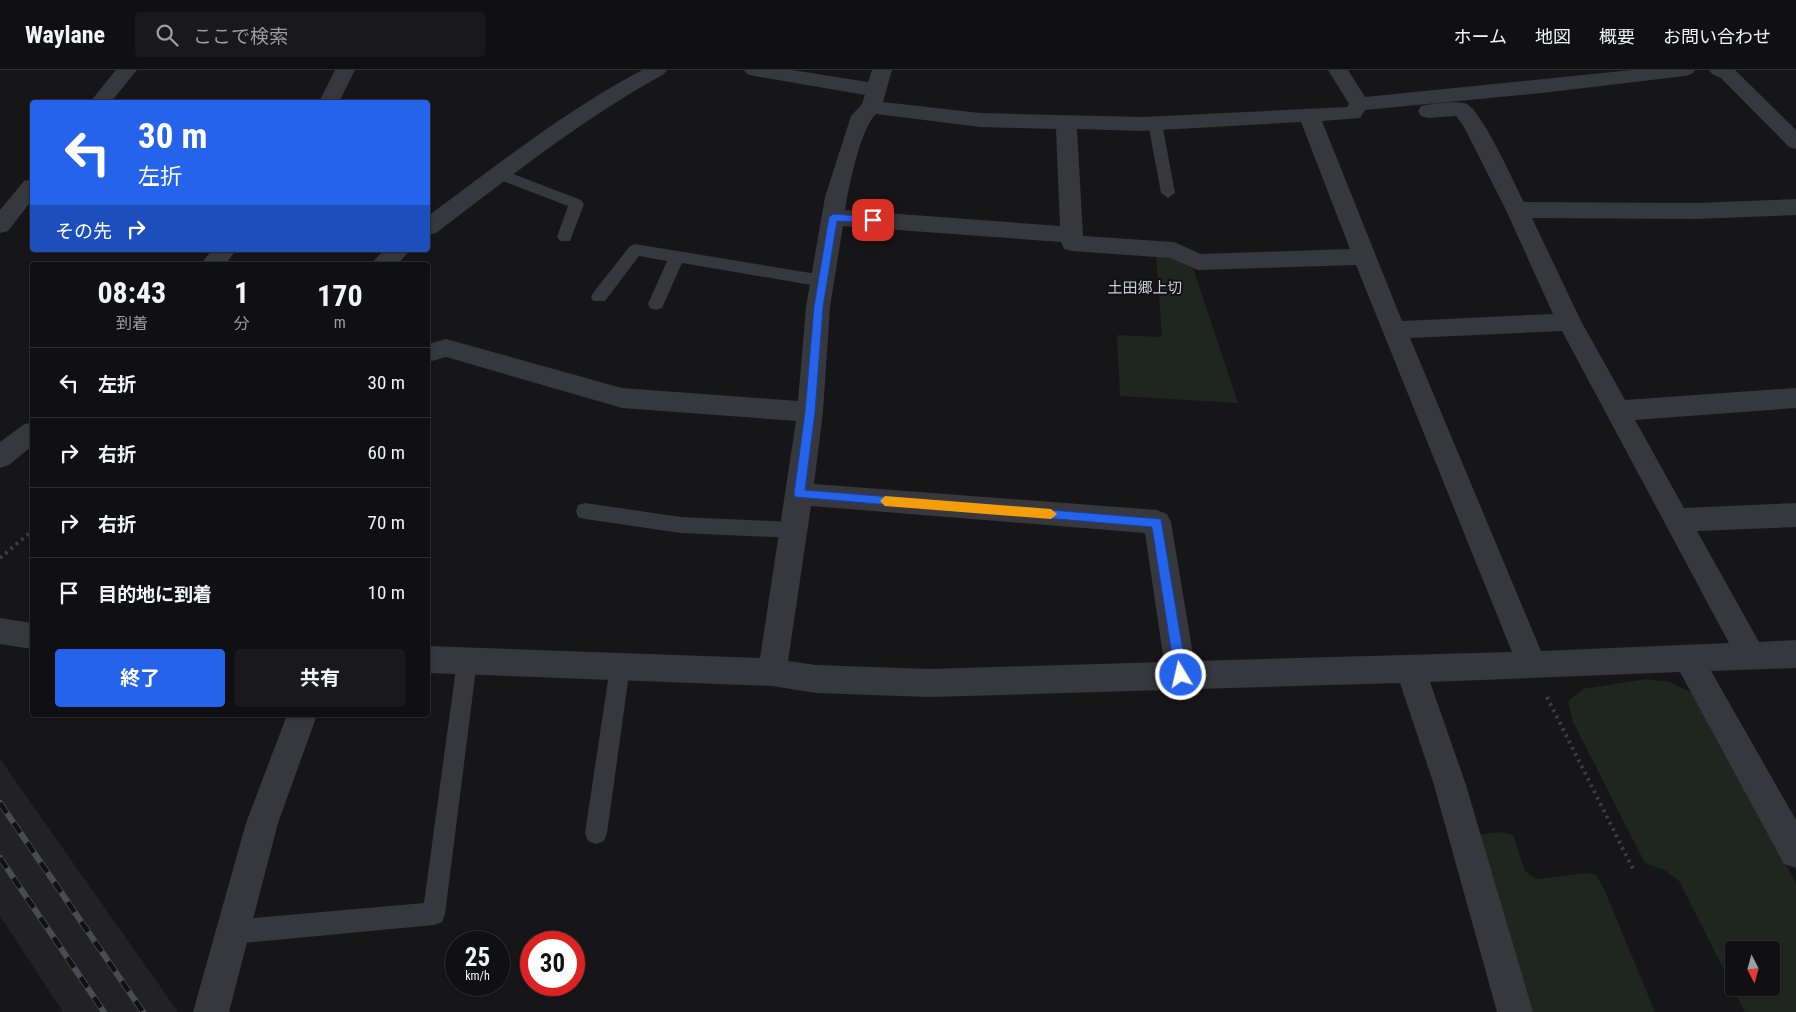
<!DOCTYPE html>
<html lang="ja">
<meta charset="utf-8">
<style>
body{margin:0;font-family:"Roboto Condensed","Noto Sans JP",sans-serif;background:#19191b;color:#f1f3f6;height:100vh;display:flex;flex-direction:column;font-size:19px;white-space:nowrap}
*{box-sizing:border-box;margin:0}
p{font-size:16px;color:#9c9d9f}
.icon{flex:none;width:28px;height:28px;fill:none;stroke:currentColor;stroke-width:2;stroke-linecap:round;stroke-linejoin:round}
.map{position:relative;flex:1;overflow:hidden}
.panel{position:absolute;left:30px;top:192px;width:400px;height:455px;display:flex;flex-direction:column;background:#101012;border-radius:5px;box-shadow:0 1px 4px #0004,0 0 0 1px #303032}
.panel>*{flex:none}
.banner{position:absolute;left:30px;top:30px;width:400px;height:152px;border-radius:5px;box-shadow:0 1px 4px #0004,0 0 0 1px #303032;background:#2563eb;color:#fff;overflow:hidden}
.needle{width:32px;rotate:174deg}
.fabs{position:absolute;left:1725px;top:871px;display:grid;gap:10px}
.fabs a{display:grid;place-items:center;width:55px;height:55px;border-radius:5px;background:#101012;box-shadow:0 1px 4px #0004,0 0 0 1px #303032;font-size:25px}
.speed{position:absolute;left:445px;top:861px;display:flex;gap:10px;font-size:25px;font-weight:700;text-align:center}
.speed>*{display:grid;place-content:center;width:65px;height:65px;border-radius:50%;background:#101012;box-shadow:0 1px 4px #0004,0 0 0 1px #303032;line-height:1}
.speed small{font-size:12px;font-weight:400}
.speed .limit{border:8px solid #d22;background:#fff;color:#111}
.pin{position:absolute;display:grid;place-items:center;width:42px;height:42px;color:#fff;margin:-21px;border-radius:10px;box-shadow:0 2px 8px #0006}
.me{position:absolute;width:55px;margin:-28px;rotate:351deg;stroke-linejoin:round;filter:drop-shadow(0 0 4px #0008)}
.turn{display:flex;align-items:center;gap:18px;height:105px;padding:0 25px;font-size:22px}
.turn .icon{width:65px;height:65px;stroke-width:2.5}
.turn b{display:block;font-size:35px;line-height:42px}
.then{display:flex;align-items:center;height:48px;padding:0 25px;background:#0003;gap:10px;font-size:19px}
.eta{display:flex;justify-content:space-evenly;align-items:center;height:85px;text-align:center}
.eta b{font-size:30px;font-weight:700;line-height:35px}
.button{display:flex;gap:10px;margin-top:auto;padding:10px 25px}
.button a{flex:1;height:58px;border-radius:5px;background:#2563eb;color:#fff;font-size:20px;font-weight:700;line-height:58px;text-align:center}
.button a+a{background:#19191b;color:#f1f3f6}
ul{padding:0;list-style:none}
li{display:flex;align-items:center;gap:15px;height:70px;padding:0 25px;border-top:1px solid #303032}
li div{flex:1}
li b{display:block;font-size:19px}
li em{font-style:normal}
header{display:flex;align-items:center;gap:30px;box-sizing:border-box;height:70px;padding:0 25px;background:#101012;border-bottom:1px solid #303032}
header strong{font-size:24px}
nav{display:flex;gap:28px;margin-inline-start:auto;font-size:18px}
.search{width:350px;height:45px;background:#19191b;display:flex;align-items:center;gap:12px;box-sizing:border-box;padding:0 18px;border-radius:5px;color:#9c9d9f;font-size:19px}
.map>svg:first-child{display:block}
.built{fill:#222225}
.green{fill:#1e261f;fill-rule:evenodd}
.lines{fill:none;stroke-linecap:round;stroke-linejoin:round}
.path{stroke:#3d3f44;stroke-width:4;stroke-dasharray:2.5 4.5;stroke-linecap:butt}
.service{fill:#37383d;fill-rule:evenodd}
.minor{fill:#37383d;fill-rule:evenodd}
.tertiary{fill:#37383d;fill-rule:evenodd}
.rail-casing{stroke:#4a4c52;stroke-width:6}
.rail{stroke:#111113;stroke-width:4.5;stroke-dasharray:12;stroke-linecap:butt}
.route{fill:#2563eb;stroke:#184099}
.slow{fill:#f59e0b}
.labels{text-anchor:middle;stroke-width:4;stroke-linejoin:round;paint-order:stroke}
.quarter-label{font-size:15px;fill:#c9ccd4;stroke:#111113}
</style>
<header>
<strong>Waylane</strong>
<div class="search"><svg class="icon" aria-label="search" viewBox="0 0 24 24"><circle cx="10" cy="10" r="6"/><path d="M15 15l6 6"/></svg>ここで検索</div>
<nav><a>ホーム</a><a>地図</a><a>概要</a><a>お問い合わせ</a></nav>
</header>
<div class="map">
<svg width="1796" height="942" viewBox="0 0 1796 942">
<rect width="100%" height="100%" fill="#161618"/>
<path class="built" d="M0,689L178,942H63L0,846Z"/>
<g class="green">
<path d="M1156,184L1174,185L1192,195L1238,333L1120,326L1117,265L1162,267Z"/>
<path d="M1646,609L1669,612L1693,623L1796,813V942H1745L1679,811L1666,801L1645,793L1573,652L1568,631L1583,619ZM1734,880H1771V918H1734Z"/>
<path d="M1499,762L1513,765L1525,801L1536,809L1588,803L1596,805L1605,821L1655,942H1530L1479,765Z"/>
</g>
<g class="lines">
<g class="path">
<path d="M0,488L32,461"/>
<path d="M1547,627L1634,801"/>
</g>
<g class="service">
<path d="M1155,48L1162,53L1175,123L1168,128L1161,123L1148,53Z"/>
<path d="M500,99L581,130L584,134L570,171H560L557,167L568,136L495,108L493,104Z"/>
<path d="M635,174L823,205L829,207L831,211L829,215L823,217L682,193L662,238L656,240L650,238L648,234L667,191L639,186L605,231H593L591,227L593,223L630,176Z"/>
<path d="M585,433L681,447L794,452L801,454L803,460L801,466L794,468L681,463L585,449L578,447L576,441L578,435Z"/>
<path d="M467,582L474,584L477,591L445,844L442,852L434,855L232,874L224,870L220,862L224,854L232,850L424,833L457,591L460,584Z"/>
<path d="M620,588L627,590L630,597L607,763L604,771L596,774L588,771L585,763L610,597L613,590Z"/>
</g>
<g class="minor">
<path d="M116,0H137L111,32H90Z"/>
<path d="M642,0H667L664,4C582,49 510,107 436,163L428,165V146C497,95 565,41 642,0Z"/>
<path d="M744,0H792L868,12L872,0H892L883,32L980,43L1142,47L1347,37L1349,34L1328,0H1348L1365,27L1632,0H1695L1692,4L1685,6L1542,23L1365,40L1360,48L1322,51L1402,251L1553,244L1506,140L1464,57L1456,46L1428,48L1421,46L1418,41L1421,36C1430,34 1459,30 1467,34C1483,43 1514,113 1524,132L1696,133L1796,129V145L1696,149L1532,148L1581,251L1625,330L1796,318V338L1635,350L1684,438L1796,433V457L1697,461L1759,572L1796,570V598L1711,601L1796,750V798L1784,794L1680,602L1430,612L1466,715L1533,942H1497L1434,715L1400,613L930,627L816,623L772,616L428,603V576L760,588L796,351L622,338L446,287L428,292V274L446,269L622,318L798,331L806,237L825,127L851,46L862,34L865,25L754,6L747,4ZM876,44L980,57L1056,59L1060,156L845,140C848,119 861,57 876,44ZM1301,52L1350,179L1201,184L1174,172L1083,166L1077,59L1142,61ZM843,156L1061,172L1064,179L1072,181L1170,188L1198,200L1356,195L1512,582L1194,591L1171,452L1167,444L1157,440L814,414L823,342L830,237ZM1562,261L1729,573L1541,581L1410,268ZM811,436L1145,463L1164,592L930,599L816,595L788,591Z"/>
<path d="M1709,0H1735L1796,60V79L1789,77L1721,8L1712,4Z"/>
<path d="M32,109V130L8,161L0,163V140L24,111Z"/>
<path d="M384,180H410L397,195H370Z"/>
<path d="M0,548L32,553V579L0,574Z"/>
<path d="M287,645H317L278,753L229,942H193L246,753Z"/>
</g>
<g class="tertiary">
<path d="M335,0H355L339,32H319Z"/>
<path d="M212,180H236L225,195H200Z"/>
<path d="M32,352V376L9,395L0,398V372L23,355Z"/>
</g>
<defs>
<g id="rail">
<path d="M0,733L143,942"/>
<path d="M0,788L104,942"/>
</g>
</defs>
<use href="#rail" class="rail-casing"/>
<use href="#rail" class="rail"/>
</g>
<path class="route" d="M833,144L873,147L878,150L873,153L837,151L823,237L815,342L805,420L1161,449L1187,605L1185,609L1181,611L1175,605L1152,457L795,427L794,424L805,342L814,237L829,147Z"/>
<path class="slow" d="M885,426L1051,439L1057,444L1051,449L885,436L880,431Z"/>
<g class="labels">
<g class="quarter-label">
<text x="1145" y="223">土田郷上切</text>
</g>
</g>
</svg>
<div class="fabs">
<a><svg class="needle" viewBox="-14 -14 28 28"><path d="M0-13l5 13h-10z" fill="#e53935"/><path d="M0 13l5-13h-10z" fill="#9c9d9f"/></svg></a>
</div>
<div class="speed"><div>25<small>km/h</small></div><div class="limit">30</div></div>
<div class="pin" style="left:873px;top:150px;background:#d93025"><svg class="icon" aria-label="arrive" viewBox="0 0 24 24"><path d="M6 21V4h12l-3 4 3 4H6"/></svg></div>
<svg class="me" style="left:1181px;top:605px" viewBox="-20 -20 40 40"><circle r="17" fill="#2563eb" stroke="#fff" stroke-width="3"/><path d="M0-11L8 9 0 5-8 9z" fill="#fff"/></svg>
<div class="banner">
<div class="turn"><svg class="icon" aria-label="left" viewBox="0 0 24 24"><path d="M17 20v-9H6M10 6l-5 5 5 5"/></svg><div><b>30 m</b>左折</div></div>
<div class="then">その先<svg class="icon" aria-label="right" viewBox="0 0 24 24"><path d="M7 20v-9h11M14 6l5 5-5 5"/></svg></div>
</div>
<section class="panel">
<div class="eta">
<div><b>08:43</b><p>到着</p></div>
<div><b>1</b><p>分</p></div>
<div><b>170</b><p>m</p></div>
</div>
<ul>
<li><svg class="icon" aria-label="left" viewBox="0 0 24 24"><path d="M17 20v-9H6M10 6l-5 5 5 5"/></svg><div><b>左折</b></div><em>30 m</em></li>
<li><svg class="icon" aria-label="right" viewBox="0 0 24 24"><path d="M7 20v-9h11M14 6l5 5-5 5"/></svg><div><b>右折</b></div><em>60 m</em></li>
<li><svg class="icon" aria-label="right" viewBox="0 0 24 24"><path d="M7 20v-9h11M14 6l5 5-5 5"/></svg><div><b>右折</b></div><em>70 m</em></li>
<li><svg class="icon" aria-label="arrive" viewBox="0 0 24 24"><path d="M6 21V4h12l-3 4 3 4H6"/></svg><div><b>目的地に到着</b></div><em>10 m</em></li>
</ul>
<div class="button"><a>終了</a><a>共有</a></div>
</section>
</div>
